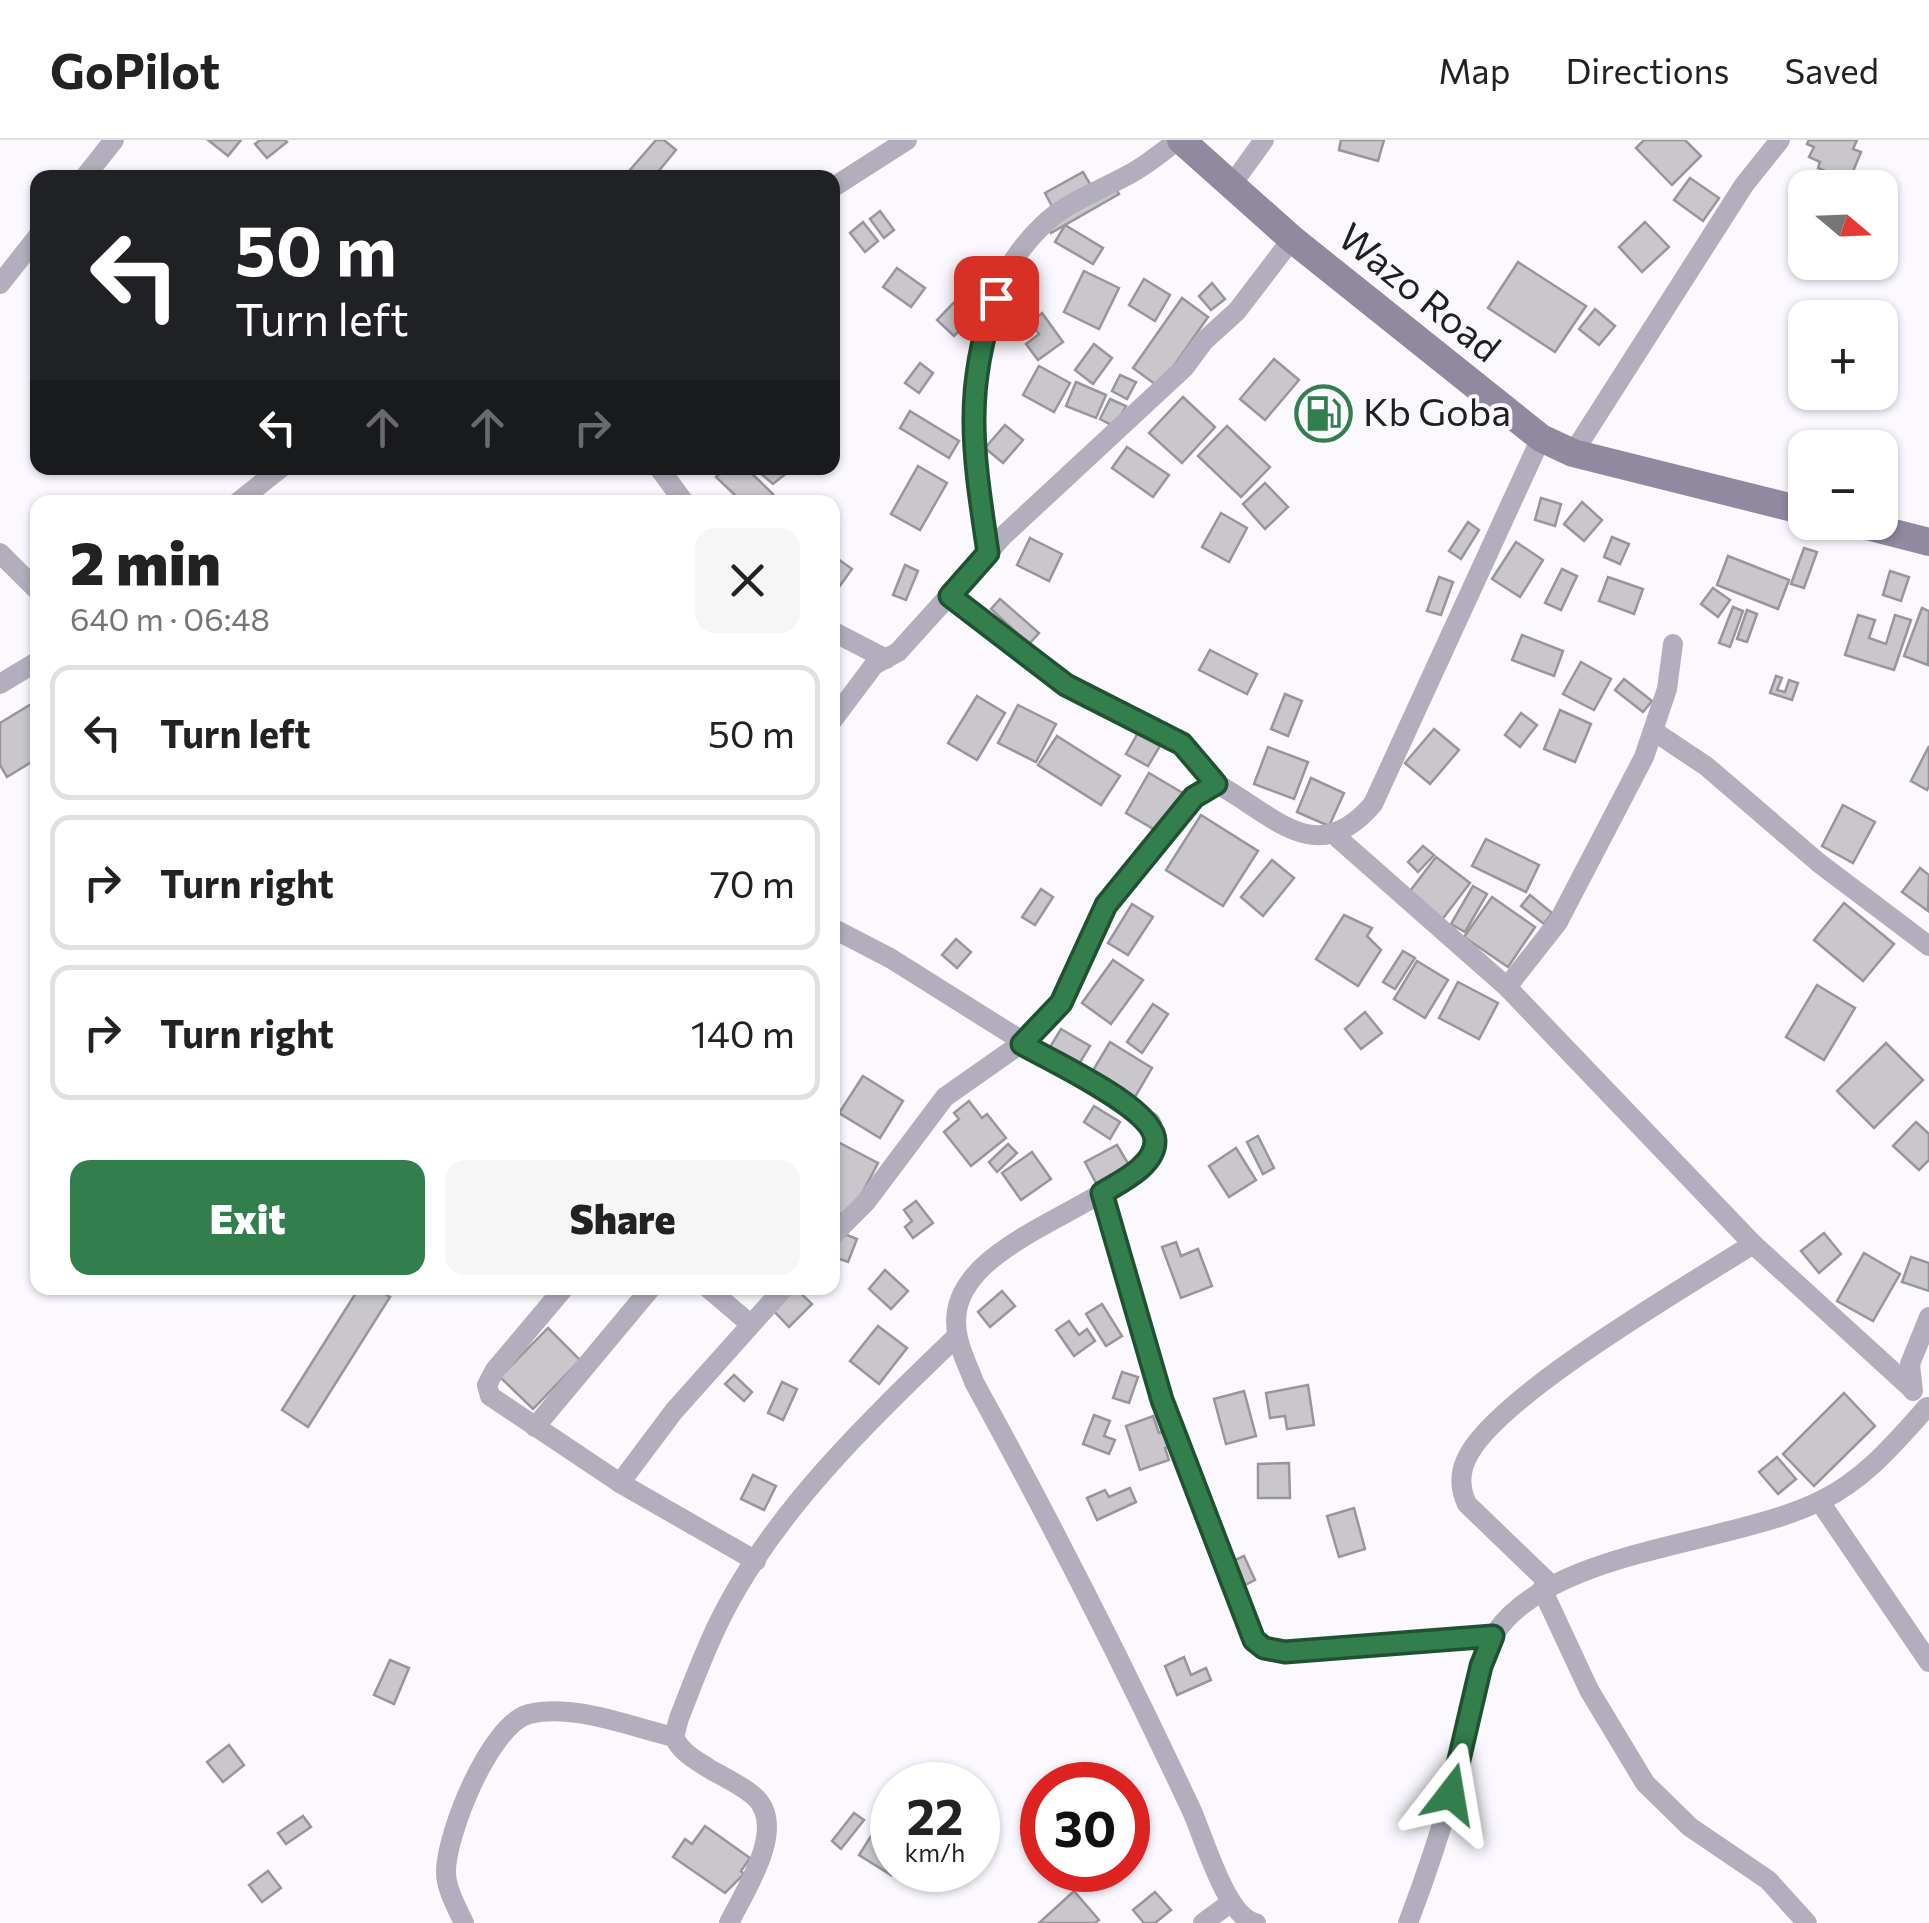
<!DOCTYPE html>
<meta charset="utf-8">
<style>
body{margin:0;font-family:Commissioner,sans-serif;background:#f6f6f6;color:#222;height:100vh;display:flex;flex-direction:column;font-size:38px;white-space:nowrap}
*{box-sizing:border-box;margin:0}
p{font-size:32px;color:#767676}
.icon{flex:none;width:55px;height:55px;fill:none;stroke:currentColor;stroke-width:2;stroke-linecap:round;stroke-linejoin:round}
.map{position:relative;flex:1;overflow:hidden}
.drawer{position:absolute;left:30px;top:355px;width:810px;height:800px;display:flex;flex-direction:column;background:#fff;border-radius:20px;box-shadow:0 2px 8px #0004}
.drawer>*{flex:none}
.banner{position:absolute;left:30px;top:30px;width:810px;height:305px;border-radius:20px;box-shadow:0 2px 8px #0004;background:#202124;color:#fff;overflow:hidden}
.needle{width:65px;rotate:109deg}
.controls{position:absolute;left:1788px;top:30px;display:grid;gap:20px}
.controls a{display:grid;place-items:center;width:110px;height:110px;border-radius:20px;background:#fff;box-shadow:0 2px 8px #0004;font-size:50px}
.speed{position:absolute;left:870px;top:1622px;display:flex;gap:20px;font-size:50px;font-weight:700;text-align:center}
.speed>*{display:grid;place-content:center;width:130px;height:130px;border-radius:50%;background:#fff;box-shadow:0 2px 8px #0004;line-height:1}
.speed small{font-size:25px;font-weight:400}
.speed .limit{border:15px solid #d22;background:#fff;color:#111}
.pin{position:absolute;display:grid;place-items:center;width:85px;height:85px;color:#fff;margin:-42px;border-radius:20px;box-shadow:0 5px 15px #0006}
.me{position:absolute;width:110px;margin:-55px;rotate:14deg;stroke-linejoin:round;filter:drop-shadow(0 0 8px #0008)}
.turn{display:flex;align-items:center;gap:35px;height:210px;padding:0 40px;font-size:45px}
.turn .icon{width:130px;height:130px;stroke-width:2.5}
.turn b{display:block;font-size:70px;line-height:85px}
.lanes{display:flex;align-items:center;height:95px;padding:0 40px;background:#0003;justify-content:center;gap:50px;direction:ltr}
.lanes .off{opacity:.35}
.round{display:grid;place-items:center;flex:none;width:105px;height:105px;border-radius:20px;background:#f6f6f6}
.head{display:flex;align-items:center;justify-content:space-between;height:170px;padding:0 40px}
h1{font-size:60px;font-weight:800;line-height:75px}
.action{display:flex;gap:20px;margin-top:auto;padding:20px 40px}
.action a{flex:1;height:115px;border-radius:20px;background:#327e4d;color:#fff;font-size:40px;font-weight:800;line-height:115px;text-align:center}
.action a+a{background:#f6f6f6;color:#222}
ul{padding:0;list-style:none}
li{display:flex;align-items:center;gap:30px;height:135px;margin:0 20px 15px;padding:0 20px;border:5px solid #e0e0e0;border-radius:20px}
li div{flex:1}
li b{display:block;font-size:38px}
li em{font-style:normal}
header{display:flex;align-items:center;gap:60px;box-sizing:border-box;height:140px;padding:0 50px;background:#fff;border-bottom:2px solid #e0e0e0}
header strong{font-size:48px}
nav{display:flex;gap:55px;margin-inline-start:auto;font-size:35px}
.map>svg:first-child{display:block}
.building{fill:#c9c7cc;stroke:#98969b;stroke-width:2.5}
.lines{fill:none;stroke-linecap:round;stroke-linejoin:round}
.minor{stroke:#b3aebd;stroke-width:20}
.secondary{stroke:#91899f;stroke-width:28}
.route-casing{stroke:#205232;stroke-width:25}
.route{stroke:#327e4d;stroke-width:18}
.labels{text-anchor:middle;stroke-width:8;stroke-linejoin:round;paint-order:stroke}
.street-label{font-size:38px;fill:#1f1f21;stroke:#fbf9ff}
.poi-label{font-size:38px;fill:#1f1f21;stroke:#fbf9ff;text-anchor:start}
</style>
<header>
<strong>GoPilot</strong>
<nav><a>Map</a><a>Directions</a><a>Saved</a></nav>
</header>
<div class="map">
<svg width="1929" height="1783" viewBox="0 0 1929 1783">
<rect width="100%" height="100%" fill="#fbf9ff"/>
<g class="building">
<path d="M208,0H241L228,16Z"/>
<path d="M260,0H285L287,2L267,18L255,4Z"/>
<path d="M656,0H664L676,10L653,38H623Z"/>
<path d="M1341,0H1384L1378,21L1339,10Z"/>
<path d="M1644,0H1685L1701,16L1672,45L1636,8Z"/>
<path d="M1809,0H1857L1853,9L1861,12L1849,41L1818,28L1820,22L1809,17L1814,7L1807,4Z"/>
<path d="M1083,32L1093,49L1054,70L1045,53Z"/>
<path d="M1690,38L1719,58L1703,81L1674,60Z"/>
<path d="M1114,45L1119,54L1051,93L1046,84Z"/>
<path d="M880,71L894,90L884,98L870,79Z"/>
<path d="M863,82L878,101L865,112L850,93Z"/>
<path d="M1645,82L1669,107L1642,132L1619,107Z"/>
<path d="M1065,85L1103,108L1093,124L1055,102Z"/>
<path d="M1518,122L1586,166L1555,212L1488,168Z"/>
<path d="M897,128L925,148L911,167L883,147Z"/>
<path d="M1084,131L1119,148L1099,189L1064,172Z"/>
<path d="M1144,139L1170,155L1155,181L1129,165Z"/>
<path d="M1212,143L1225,159L1211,170L1199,156Z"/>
<path d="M969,147L979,156L970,166L977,173L954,196L937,180Z"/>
<path d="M1182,158L1208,177L1159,247L1133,228Z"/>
<path d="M1595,169L1615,186L1599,205L1579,189Z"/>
<path d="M1042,173L1063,202L1038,220L1026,204L1039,194L1030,183Z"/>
<path d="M1094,204L1112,218L1093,244L1075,230Z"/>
<path d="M1274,219L1299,240L1265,280L1240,259Z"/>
<path d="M920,223L933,233L919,253L905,243Z"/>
<path d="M1039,226L1070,243L1054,272L1023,255Z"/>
<path d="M1120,235L1136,242L1127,259L1112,251Z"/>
<path d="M1076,242L1106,255L1096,278L1066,266Z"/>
<path d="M1183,257L1215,287L1182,323L1149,293Z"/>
<path d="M1110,259L1126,266L1115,287L1100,279Z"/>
<path d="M910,271L959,301L949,318L900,288Z"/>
<path d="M1005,285L1023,300L1003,323L985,308Z"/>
<path d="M1227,286L1270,327L1241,357L1198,316Z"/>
<path d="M1127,307L1169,335L1153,357L1112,328Z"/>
<path d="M918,326L947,343L920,390L891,374Z"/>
<path d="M726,328H746L773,354L765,362H730L736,356L716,337Z"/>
<path d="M754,328H793L773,344Z"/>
<path d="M1265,343L1288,367L1265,389L1243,364Z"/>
<path d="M1541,358L1561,364L1555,386L1535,380Z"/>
<path d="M1582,362L1602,380L1584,401L1564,384Z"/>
<path d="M1221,373L1247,388L1229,422L1202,407Z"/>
<path d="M1468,382L1479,390L1461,419L1449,411Z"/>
<path d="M1612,397L1629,404L1620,424L1604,417Z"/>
<path d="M1030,398L1062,414L1049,441L1017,425Z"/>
<path d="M1516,402L1543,420L1520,457L1492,439Z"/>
<path d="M1804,408L1817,412L1804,448L1791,444Z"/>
<path d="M1728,416L1789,440L1778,469L1717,445Z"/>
<path d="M838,419L852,429L834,454L832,426Z"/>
<path d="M905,425L918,431L906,460L893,455Z"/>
<path d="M1562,429L1577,436L1561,470L1545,463Z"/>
<path d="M1890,431L1909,437L1901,461L1883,455Z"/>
<path d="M1439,437L1453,442L1441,475L1427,471Z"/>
<path d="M1608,437L1643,449L1634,474L1599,461Z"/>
<path d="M1713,448L1730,460L1718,477L1701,464Z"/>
<path d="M1000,459L1039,493L1029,504L991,469Z"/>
<path d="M1733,467L1743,471L1730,507L1719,503Z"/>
<path d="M1922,468L1929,471L1928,525L1904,516Z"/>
<path d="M1747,470L1757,474L1747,502L1737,499Z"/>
<path d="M1858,475L1875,480L1869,498L1886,504L1895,475L1911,480L1894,530L1845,515Z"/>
<path d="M1522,495L1563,511L1554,536L1512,520Z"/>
<path d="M1210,510L1257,534L1247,554L1199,530Z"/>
<path d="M1581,522L1611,539L1594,570L1563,554Z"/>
<path d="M1776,536L1782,538L1777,550L1785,552L1789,540L1798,543L1792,560L1770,553Z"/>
<path d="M1624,539L1652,561L1643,572L1615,550Z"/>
<path d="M1285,554L1302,561L1288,596L1271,589Z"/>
<path d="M977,556L1005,573L977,620L948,603Z"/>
<path d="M38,560V618L7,637L0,625V583Z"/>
<path d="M1018,565L1056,584L1036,622L998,603Z"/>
<path d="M1560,570L1591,584L1575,622L1544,609Z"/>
<path d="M1521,573L1537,585L1520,607L1505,595Z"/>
<path d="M1434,589L1459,610L1430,644L1405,623Z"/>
<path d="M1138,593L1160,606L1148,626L1126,614Z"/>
<path d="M1057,596L1120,636L1101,665L1038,625Z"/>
<path d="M1929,606V646L1927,650L1911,641Z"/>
<path d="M1268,607L1308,622L1294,659L1254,644Z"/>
<path d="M1149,633L1186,655L1162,694L1126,673Z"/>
<path d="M1311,638L1344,653L1329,686L1297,672Z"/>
<path d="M1843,665L1875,682L1853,723L1822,706Z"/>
<path d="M1201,675L1258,711L1223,766L1166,730Z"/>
<path d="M1486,699L1539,725L1526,752L1472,726Z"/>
<path d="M1423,706L1434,715L1418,732L1408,722Z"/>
<path d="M1436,717L1470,743L1441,781L1407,755Z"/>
<path d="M1272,720L1294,738L1263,776L1241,757Z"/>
<path d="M1920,728L1929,735L1928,771L1902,752Z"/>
<path d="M1473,746L1487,754L1465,792L1451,784Z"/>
<path d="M1041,749L1053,757L1035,785L1022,777Z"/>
<path d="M1530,755L1552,773L1544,784L1521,766Z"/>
<path d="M1492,757L1535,787L1508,827L1464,797Z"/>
<path d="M1844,763L1894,804L1863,841L1814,800Z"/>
<path d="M1132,764L1153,777L1128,815L1108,803Z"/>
<path d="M1344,775L1372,788L1367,796L1381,810L1358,846L1316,819Z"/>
<path d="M956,799L971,812L957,828L942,815Z"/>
<path d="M1403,811L1415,818L1395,849L1383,842Z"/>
<path d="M1113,820L1143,840L1111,884L1082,863Z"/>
<path d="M1417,821L1448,840L1425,878L1394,859Z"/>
<path d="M1458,842L1498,863L1479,899L1439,878Z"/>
<path d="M1817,845L1855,868L1824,920L1786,897Z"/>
<path d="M1153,864L1168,874L1142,913L1127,902Z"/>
<path d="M1365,872L1382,893L1361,909L1345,889Z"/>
<path d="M1061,889L1090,906L1076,929L1047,912Z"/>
<path d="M1110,902L1152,928L1135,957L1092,932Z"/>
<path d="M1886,903L1923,940L1874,988L1837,951Z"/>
<path d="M863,936L903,961L880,998L839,973Z"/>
<path d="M969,961L982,978L987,974L1006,998L971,1026L944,992L959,979L954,973Z"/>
<path d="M1094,966L1120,982L1110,999L1084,982Z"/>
<path d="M1916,982L1929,994V1020L1919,1030L1893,1006Z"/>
<path d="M1258,996L1274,1028L1263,1034L1247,1002Z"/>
<path d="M838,1002L878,1023L849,1078L832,1069V1013Z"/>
<path d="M1008,1004L1017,1013L997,1032L989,1022Z"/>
<path d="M1117,1005L1129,1025L1096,1043L1085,1022Z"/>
<path d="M1236,1008L1256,1040L1229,1057L1209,1026Z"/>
<path d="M1032,1012L1051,1039L1021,1060L1002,1033Z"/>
<path d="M916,1061L933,1083L913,1098L905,1087L912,1081L904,1070Z"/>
<path d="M842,1093L857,1099L848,1122L834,1117Z"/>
<path d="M1824,1093L1841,1114L1819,1133L1801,1111Z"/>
<path d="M1176,1102L1181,1116L1198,1109L1212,1146L1181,1158L1162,1107Z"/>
<path d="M1864,1113L1900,1134L1873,1181L1837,1161Z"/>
<path d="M1911,1117L1929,1123V1151L1902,1142Z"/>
<path d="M885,1130L908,1151L891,1169L869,1149Z"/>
<path d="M359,1148H375L390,1157L308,1287L282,1270Z"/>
<path d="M795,1148L812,1164L789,1187L772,1169Z"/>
<path d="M1002,1151L1015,1166L990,1187L978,1172Z"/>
<path d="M1102,1164L1122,1196L1106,1206L1086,1174Z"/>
<path d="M1069,1181L1079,1195L1087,1189L1095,1201L1074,1216L1056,1190Z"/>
<path d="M878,1186L907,1208L879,1244L850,1221Z"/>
<path d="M548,1188L580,1220L533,1269L500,1237Z"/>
<path d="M1122,1232L1138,1237L1129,1263L1113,1258Z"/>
<path d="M734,1235L752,1252L744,1261L725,1244Z"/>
<path d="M782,1242L797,1249L783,1280L768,1273Z"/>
<path d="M1308,1245L1314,1285L1287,1289L1285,1276L1270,1278L1266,1253Z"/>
<path d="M1244,1251L1256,1296L1226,1304L1214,1259Z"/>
<path d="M1844,1253L1875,1286L1814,1346L1783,1314Z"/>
<path d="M1094,1275L1110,1281L1104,1296L1115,1300L1109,1314L1083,1304Z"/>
<path d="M1153,1276L1159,1293L1169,1290L1174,1305L1165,1308L1169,1320L1140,1330L1126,1286Z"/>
<path d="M1777,1317L1796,1339L1778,1354L1759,1332Z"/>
<path d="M1289,1323L1290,1358H1258V1324Z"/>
<path d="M753,1335L776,1346L764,1370L741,1359Z"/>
<path d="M1130,1348L1136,1362L1097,1380L1087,1358L1105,1350L1109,1357Z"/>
<path d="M1354,1368L1365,1409L1339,1417L1327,1376Z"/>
<path d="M1244,1416L1255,1440L1245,1445L1233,1421Z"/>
<path d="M1184,1517L1191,1535L1206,1528L1211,1540L1177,1555L1165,1526Z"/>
<path d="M390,1520L409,1528L394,1564L374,1555Z"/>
<path d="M229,1605L244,1625L223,1642L207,1622Z"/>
<path d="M854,1673L864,1680L841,1709L832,1701Z"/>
<path d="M303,1676L311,1687L286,1704L278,1693Z"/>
<path d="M878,1685L892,1694L891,1735L859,1715Z"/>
<path d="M705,1686L750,1718L741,1731L744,1734L725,1753L673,1717L685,1699L692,1704Z"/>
<path d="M268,1731L281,1748L262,1762L249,1745Z"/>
<path d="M1074,1751L1099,1780L1095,1783H1039Z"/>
<path d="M1155,1752L1171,1770L1155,1783H1144L1133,1770Z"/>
</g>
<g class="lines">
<g class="minor">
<path d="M84,38L114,0"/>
<path d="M1233,43L1264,0"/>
<path d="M832,48L907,0"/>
<path d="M0,144L38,96"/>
<path d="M1573,313L1744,45L1780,0"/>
<path d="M659,328L684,362"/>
<path d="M238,362L281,328"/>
<path d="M0,413L38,451"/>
<path d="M988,413C971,303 953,172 1042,86C1066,62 1099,51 1128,35C1146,26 1162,12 1178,0"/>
<path d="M950,456L1066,545L1182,605L1217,644"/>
<path d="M832,491L886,519"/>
<path d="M0,544L38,521"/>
<path d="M832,581L874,525L898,512L1003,396L1184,228L1204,201L1237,171L1292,99"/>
<path d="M1655,592L1706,626L1819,723L1929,806"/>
<path d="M1343,690L1339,699L1507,847L1753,1104L1912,1249"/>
<path d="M832,788L890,818L1151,982L1156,1004C1122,1073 935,1099 958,1198C961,1213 969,1228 974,1242C1051,1382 1123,1524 1191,1669C1204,1697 1226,1778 1256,1783"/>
<path d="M1507,847L1558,782L1644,617L1667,549L1673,504"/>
<path d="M1102,1053L1162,1260L1254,1500L1264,1508L1285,1511L1493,1496"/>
<path d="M832,1096L866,1062L945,957L1022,903L1061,863L1106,765L1193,657L1217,644C1273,674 1316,731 1373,664L1541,298"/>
<path d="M564,1148L495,1230L487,1245L490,1256L620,1343L756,1421"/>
<path d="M708,1148L749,1183"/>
<path d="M1913,1251L1910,1224L1929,1177"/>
<path d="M535,1287L651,1148"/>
<path d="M620,1343L674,1271L784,1148"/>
<path d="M1820,1362L1929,1522"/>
<path d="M1550,1444L1467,1364C1460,1349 1459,1335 1466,1320C1492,1258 1691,1144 1753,1104"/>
<path d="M1542,1449L1589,1550L1645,1643L1690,1687L1768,1740L1807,1783"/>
<path d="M464,1783C457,1768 446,1749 446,1732C446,1694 490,1584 529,1574C573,1563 631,1587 674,1597"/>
<path d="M729,1783C744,1752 787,1689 756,1658C744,1646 723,1637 708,1628C694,1619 681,1612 674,1597L679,1578C693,1543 706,1506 724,1472C779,1366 872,1278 957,1196"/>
<path d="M1203,1783L1230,1763"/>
<path d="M1408,1783C1424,1741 1439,1697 1451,1654C1464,1607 1469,1532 1495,1493C1554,1408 1728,1406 1820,1361C1864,1340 1895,1303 1927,1267"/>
</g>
<g class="secondary">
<path d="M1181,0L1292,99L1541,298L1573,313L1805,371"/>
<path d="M1851,382L1929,402"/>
</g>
</g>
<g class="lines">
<defs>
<path id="route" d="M996,158C962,252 974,317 988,413L950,456L1066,545L1182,604L1216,644L1194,657L1106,765L1061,863L1022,904C1051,921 1155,968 1155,1001C1155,1026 1120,1042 1102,1053L1162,1260L1254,1500L1264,1508L1285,1512L1493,1496L1481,1526L1451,1654"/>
</defs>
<use href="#route" class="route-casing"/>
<use href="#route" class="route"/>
</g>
<defs>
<symbol id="fuel-ring" viewBox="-11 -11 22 22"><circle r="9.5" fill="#fbf9ff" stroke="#327e4d" stroke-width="1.5"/><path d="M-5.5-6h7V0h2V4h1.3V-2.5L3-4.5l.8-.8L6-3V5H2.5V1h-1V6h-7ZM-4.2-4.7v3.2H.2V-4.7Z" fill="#327e4d"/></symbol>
</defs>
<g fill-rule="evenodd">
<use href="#fuel-ring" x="1292" y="242" width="63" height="63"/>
</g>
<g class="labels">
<g class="street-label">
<text transform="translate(1419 153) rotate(39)" y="13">Wazo Road</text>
</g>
<g class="poi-label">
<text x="1363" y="286">Kb Goba</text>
</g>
</g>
</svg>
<div class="controls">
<a><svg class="needle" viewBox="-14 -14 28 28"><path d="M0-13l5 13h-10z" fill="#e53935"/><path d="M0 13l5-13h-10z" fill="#767676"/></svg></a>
<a>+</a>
<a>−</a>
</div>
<div class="speed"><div>22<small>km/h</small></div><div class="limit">30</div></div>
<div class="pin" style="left:996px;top:158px;background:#d93025"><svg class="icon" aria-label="arrive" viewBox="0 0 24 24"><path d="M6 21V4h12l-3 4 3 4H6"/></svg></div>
<svg class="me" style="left:1451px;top:1654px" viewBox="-20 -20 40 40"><path d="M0-17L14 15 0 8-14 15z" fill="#327e4d" stroke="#fff" stroke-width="4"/></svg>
<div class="banner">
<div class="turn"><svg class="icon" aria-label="left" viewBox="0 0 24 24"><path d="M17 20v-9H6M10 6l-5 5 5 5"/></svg><div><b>50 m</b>Turn left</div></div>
<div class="lanes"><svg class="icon" aria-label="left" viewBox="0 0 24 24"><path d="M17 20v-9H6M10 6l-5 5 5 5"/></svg><svg class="icon off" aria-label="ahead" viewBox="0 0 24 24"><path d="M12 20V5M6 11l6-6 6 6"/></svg><svg class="icon off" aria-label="ahead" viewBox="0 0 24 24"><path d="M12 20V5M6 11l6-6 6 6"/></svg><svg class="icon off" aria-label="right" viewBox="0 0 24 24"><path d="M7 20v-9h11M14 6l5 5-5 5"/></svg></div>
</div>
<section class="drawer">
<div class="head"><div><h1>2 min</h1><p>640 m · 06:48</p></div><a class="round"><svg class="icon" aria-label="close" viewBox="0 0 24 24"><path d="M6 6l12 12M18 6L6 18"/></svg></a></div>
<ul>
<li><svg class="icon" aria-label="left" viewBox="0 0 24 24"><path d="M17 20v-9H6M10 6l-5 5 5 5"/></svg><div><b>Turn left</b></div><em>50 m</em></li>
<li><svg class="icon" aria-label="right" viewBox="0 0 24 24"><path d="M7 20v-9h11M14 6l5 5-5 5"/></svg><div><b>Turn right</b></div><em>70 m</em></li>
<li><svg class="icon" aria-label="right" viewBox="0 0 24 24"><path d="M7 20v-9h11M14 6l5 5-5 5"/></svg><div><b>Turn right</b></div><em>140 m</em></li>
</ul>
<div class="action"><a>Exit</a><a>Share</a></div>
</section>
</div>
